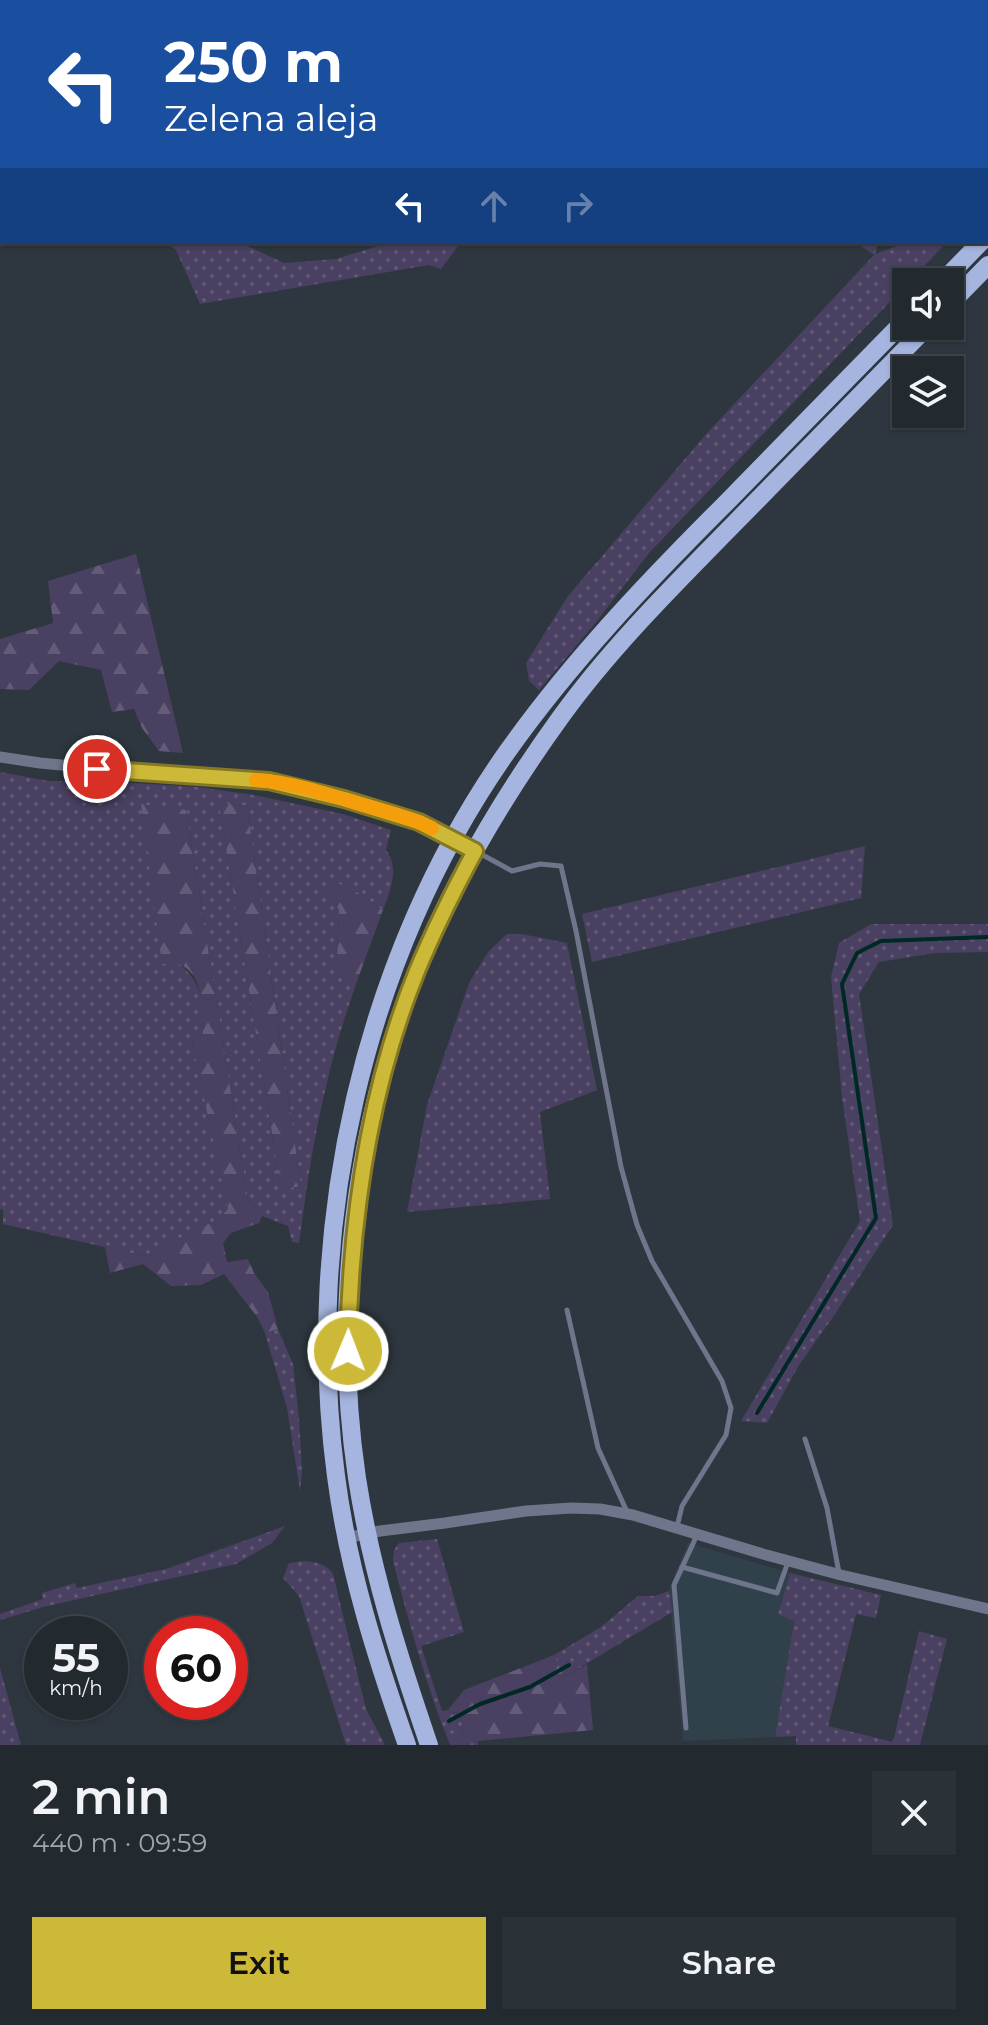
<!DOCTYPE html>
<meta charset="utf-8">
<style>
body{margin:0;font-family:Montserrat,sans-serif;background:#2a3137;color:#f1f3f6;height:100vh;display:flex;flex-direction:column;font-size:30px;white-space:nowrap}
*{box-sizing:border-box;margin:0}
p{font-size:26px;color:#a2a6aa}
.icon{flex:none;width:44px;height:44px;fill:none;stroke:currentColor;stroke-width:2;stroke-linecap:round;stroke-linejoin:round}
.map{position:relative;height:1745px;overflow:hidden}
.side{display:flex;flex-direction:column;background:#22292f;flex:1}
.side>*{flex:none}
.guide{position:absolute;left:0px;top:0px;width:988px;height:244px;box-shadow:0 2px 6px #0004,0 0 0 2px #3f454b;background:#1a4fa0;color:#fff;overflow:hidden}
.buttons{position:absolute;left:892px;top:268px;display:grid;gap:16px}
.buttons a{display:grid;place-items:center;width:72px;height:72px;border-radius:0px;background:#22292f;box-shadow:0 2px 6px #0004,0 0 0 2px #3f454b;font-size:40px}
.speed{position:absolute;left:24px;top:1616px;display:flex;gap:16px;font-size:40px;font-weight:700;text-align:center}
.speed>*{display:grid;place-content:center;width:104px;height:104px;border-radius:50%;background:#22292f;box-shadow:0 2px 6px #0004,0 0 0 2px #3f454b;line-height:1}
.speed small{font-size:20px;font-weight:400}
.speed .limit{border:12px solid #d22;background:#fff;color:#111}
.pin{position:absolute;display:grid;place-items:center;width:68px;height:68px;color:#fff;margin:-34px;border:4px solid #fff;border-radius:50%;box-shadow:0 2px 8px #0007}
.me{position:absolute;width:88px;margin:-44px;rotate:1deg;stroke-linejoin:round;filter:drop-shadow(0 0 6px #0008)}
.turn{display:flex;align-items:center;gap:28px;height:168px;padding:0 32px;font-size:36px}
.turn .icon{width:104px;height:104px;stroke-width:2.5}
.turn b{display:block;font-size:56px;line-height:68px}
.lanes{display:flex;align-items:center;height:76px;padding:0 32px;background:#0003;justify-content:center;gap:40px;direction:ltr}
.lanes .off{opacity:.35}
.round{display:grid;place-items:center;flex:none;width:84px;height:84px;border-radius:0px;background:#2a3137}
.overview{display:flex;align-items:center;justify-content:space-between;height:136px;padding:0 32px}
h1{font-size:48px;font-weight:600;line-height:60px}
.button{display:flex;gap:16px;margin-top:auto;padding:16px 32px}
.button a{flex:1;height:92px;border-radius:0px;background:#cdb938;color:#111;font-size:32px;font-weight:600;line-height:92px;text-align:center}
.button a+a{background:#2a3137;color:#f1f3f6}
.map>svg:first-child{display:block}
.built{fill:#31414c}
.grass{fill:url(#grass-dots);fill-rule:evenodd}
.forest{fill:url(#forest-firs)}
.lines{fill:none;stroke-linecap:round;stroke-linejoin:round}
.stream{stroke:#002824;stroke-width:4}
.lane{stroke:#6f768b;stroke-width:5}
.street{stroke:#6f768b;stroke-width:11}
.primary{stroke:#a6b5df;stroke-width:18}
.rail{stroke:#8a9298;stroke-width:4;stroke-dasharray:16 8;stroke-linecap:butt}
.route-casing{stroke:#857824;stroke-width:20}
.route{stroke:#cdb938;stroke-width:14}
.slow{stroke:#f59e0b;stroke-width:14}
</style>
<div class="map">
<svg width="988" height="1745" viewBox="0 0 988 1745">
<defs>
<pattern id="grass-dots" width="8" height="8" patternUnits="userSpaceOnUse" patternTransform="scale(2)"><rect width="8" height="8" fill="#4a4061"/><path d="M2 2h.1M6 6h.1" fill="none" stroke="#635b77" stroke-width="1.8" stroke-linecap="round"/></pattern>
<pattern id="forest-firs" width="22" height="20" patternUnits="userSpaceOnUse" patternTransform="scale(2)"><rect width="22" height="20" fill="#4a4061"/><path d="M5 1l3.5 6h-7zM16 11l3.5 6h-7z" fill="#635b77"/></pattern>
</defs>
<rect width="100%" height="100%" fill="#2e373f"/>
<path class="built" d="M688,1543L790,1573L778,1613L794,1620L775,1737L683,1741L669,1591L672,1581Z"/>
<g class="grass">
<path d="M3,0H988V202L986,201V2H12Z"/>
<path d="M165,242H239L284,263L336,259L391,242H461L441,269L429,265L200,304L176,250Z"/>
<path d="M855,242H878L875,254L905,243L947,242L909,282H906V285L649,553L597,621L539,690L529,681L526,663L568,596L708,432L874,255Z"/>
<path d="M0,772L48,781H99L198,787L254,795L343,814L391,830L386,850C400,868 390,891 383,910L362,895L330,893L339,910L337,959L342,978L356,984C344,1019 333,1054 325,1091C313,1141 306,1192 299,1243L292,1242L288,1226L262,1216L248,1200L186,810L181,965C206,989 202,1004 203,1035L192,1042L229,1209L220,1219L144,1256L3,1224V1210L0,1209ZM219,803L247,806L301,1186L281,1190Z"/>
<path d="M865,846L861,898L592,962L582,914Z"/>
<path d="M871,924H988V952L935,953L879,962L859,994L893,1225L833,1317L799,1365L767,1423L741,1421L860,1221L842,1097L831,977L839,943Z"/>
<path d="M507,934H522L567,943L597,1090L540,1112L550,1199L407,1212L427,1105L469,983L488,952Z"/>
<path d="M278,1329L293,1364L299,1419L302,1471L300,1491L287,1408L265,1333Z"/>
<path d="M285,1526L272,1543L236,1564L43,1607L0,1620V1614L43,1599L42,1593L75,1583L77,1588L166,1569Z"/>
<path d="M437,1539L464,1632L421,1646L442,1711L448,1710L450,1713L456,1712L465,1728L456,1734L460,1745H450C426,1685 409,1623 393,1561L394,1550L399,1543Z"/>
<path d="M303,1561C315,1562 326,1563 333,1574L366,1709L385,1745H346L299,1596L283,1578L289,1563Z"/>
<path d="M790,1573L881,1595L876,1618L856,1614L828,1726L893,1742L919,1631L947,1639L920,1745H796V1736L775,1737L794,1621L778,1614Z"/>
<path d="M669,1591L672,1612L564,1677L554,1655L601,1627L638,1596H655Z"/>
<path d="M0,1668L21,1745H0Z"/>
</g>
<g class="forest">
<path d="M136,554L183,753L159,751L142,728L134,709L112,712L101,670L59,661L29,690L0,689V639L53,623L48,581Z"/>
<path d="M219,803L247,806L301,1186L281,1190Z"/>
<path d="M141,804L186,810L248,1200L262,1216L259,1223L231,1233L223,1243L227,1262L248,1259L254,1273L268,1292L278,1329L265,1333L258,1318L224,1274L201,1285L171,1286L143,1264L110,1273L105,1247L144,1256L219,1219L228,1209L192,1042L203,1035C202,1014 205,976 181,965C176,963 167,964 162,964Z"/>
<path d="M328,878L362,895L383,910L356,984L342,979L337,959L339,910L330,893Z"/>
<path d="M554,1655L564,1677L587,1664L593,1730L478,1741V1745H460L455,1734L465,1728L456,1712L450,1713L448,1710L464,1690Z"/>
</g>
<g class="lines">
<g class="stream">
<path d="M757,1413L876,1218L842,984L857,953L881,941L988,937"/>
<path d="M449,1721L480,1704L530,1687L569,1665"/>
</g>
<g class="lane">
<path d="M479,853L512,871L540,864L561,866L576,931L621,1167L637,1225L652,1261L722,1381L731,1408L726,1435L682,1506L677,1527"/>
<path d="M567,1310L598,1448L628,1514"/>
<path d="M805,1439L827,1508L839,1573"/>
<path d="M682,1567L777,1593L788,1562"/>
<path d="M686,1728L674,1585L697,1535"/>
</g>
<g class="street">
<path d="M0,757L40,763L125,771L269,781L344,799L419,822L475,851"/>
<path d="M346,1538L380,1531L445,1523L526,1511L571,1508L600,1509L633,1515L763,1554L841,1575L988,1609"/>
</g>
<g class="primary">
<path d="M942,282L981,242"/>
<path d="M950,304L988,265"/>
<path d="M407,1745C376,1657 348,1569 336,1476C303,1230 363,956 507,752C570,663 646,583 723,506C784,443 845,381 906,319"/>
<path d="M429,1745C399,1657 371,1570 357,1478C332,1310 354,1130 416,973C452,883 503,797 560,718C609,650 670,589 728,530C795,462 861,394 928,326"/>
</g>
<g class="rail">
<path d="M0,11H2"/>
<path d="M986,217H988"/>
</g>
</g>
<g class="lines">
<defs>
<path id="route" d="M97,769L269,781L344,799L419,822L475,851C454,890 434,930 417,971C368,1092 350,1222 348,1351"/>
</defs>
<use href="#route" class="route-casing"/>
<use href="#route" class="route"/>
<path class="slow" d="M256,780C291,782 327,794 360,804C384,811 410,817 432,828"/>
</g>
</svg>
<div class="buttons">
<a><svg class="icon" aria-label="sound" viewBox="0 0 24 24"><path d="M4 9h4l5-4v14l-5-4H4zM17 9q2 3 0 6"/></svg></a>
<a><svg class="icon" aria-label="layers" viewBox="0 0 24 24"><path d="M12 4l9 5-9 5-9-5zM3 14l9 5 9-5"/></svg></a>
</div>
<div class="speed"><div>55<small>km/h</small></div><div class="limit">60</div></div>
<div class="pin" style="left:97px;top:769px;background:#d93025"><svg class="icon" aria-label="arrive" viewBox="0 0 24 24"><path d="M6 21V4h12l-3 4 3 4H6"/></svg></div>
<svg class="me" style="left:348px;top:1351px" viewBox="-20 -20 40 40"><circle r="17" fill="#cdb938" stroke="#fff" stroke-width="3"/><path d="M0-11L8 9 0 5-8 9z" fill="#fff"/></svg>
<div class="guide">
<div class="turn"><svg class="icon" aria-label="left" viewBox="0 0 24 24"><path d="M17 20v-9H6M10 6l-5 5 5 5"/></svg><div><b>250 m</b>Zelena aleja</div></div>
<div class="lanes"><svg class="icon" aria-label="left" viewBox="0 0 24 24"><path d="M17 20v-9H6M10 6l-5 5 5 5"/></svg><svg class="icon off" aria-label="ahead" viewBox="0 0 24 24"><path d="M12 20V5M6 11l6-6 6 6"/></svg><svg class="icon off" aria-label="right" viewBox="0 0 24 24"><path d="M7 20v-9h11M14 6l5 5-5 5"/></svg></div>
</div>
</div>
<section class="side">
<div class="overview"><div><h1>2 min</h1><p>440 m · 09:59</p></div><a class="round"><svg class="icon" aria-label="close" viewBox="0 0 24 24"><path d="M6 6l12 12M18 6L6 18"/></svg></a></div>
<div class="button"><a>Exit</a><a>Share</a></div>
</section>
